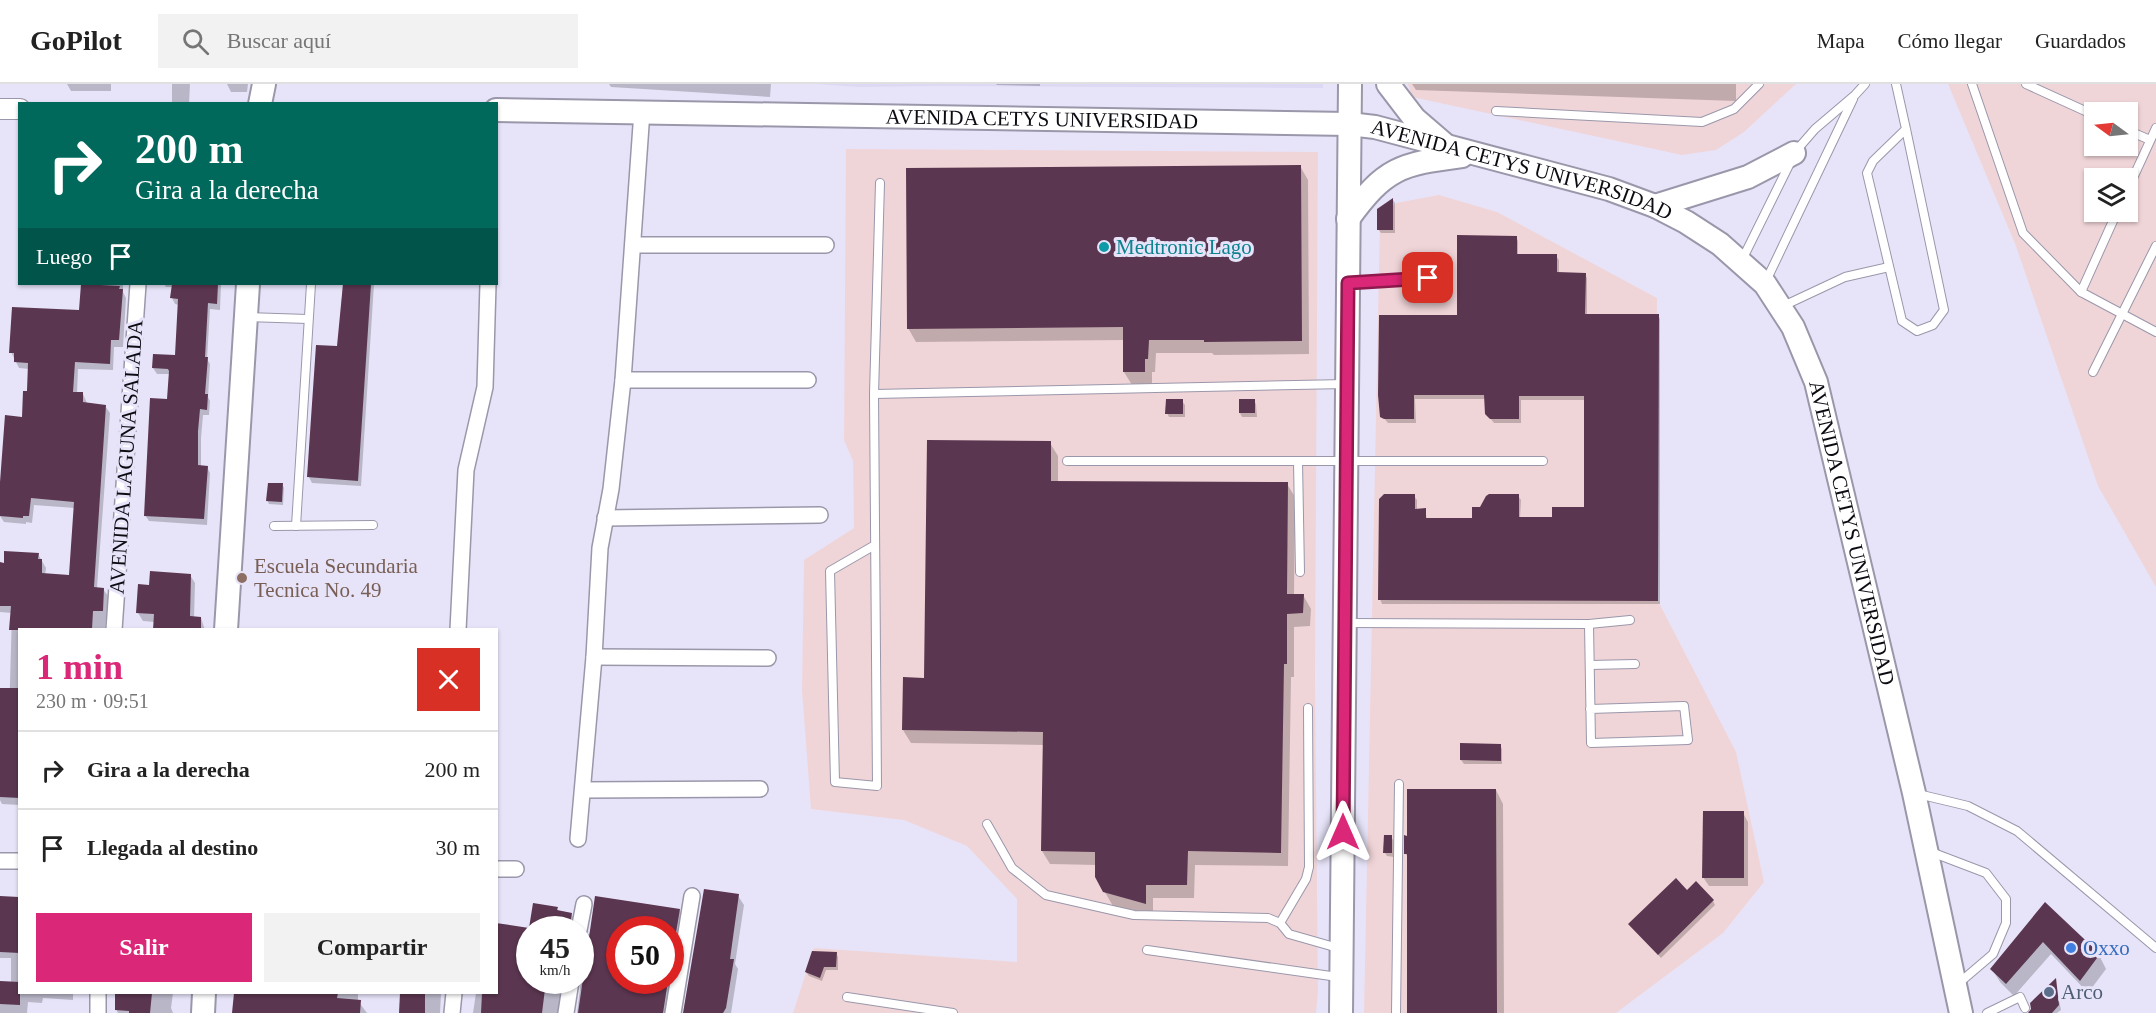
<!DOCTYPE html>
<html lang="es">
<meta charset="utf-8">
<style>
body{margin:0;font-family:"Times New Roman",serif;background:#f2f2f2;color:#222;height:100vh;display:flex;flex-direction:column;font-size:22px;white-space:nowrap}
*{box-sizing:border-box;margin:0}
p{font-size:20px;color:#767676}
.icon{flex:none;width:33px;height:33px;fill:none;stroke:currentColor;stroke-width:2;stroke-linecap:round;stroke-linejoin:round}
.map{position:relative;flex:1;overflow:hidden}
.details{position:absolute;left:18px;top:544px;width:480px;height:366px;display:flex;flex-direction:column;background:#fff;border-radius:0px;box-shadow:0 2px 4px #0004}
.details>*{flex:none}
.hud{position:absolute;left:18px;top:18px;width:480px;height:183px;border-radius:0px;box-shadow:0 2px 4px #0004;background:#00695c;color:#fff;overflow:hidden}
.needle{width:39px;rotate:285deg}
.fabs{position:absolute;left:2084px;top:18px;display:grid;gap:12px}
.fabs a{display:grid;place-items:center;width:54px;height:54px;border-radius:0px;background:#fff;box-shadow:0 2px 4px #0004;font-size:30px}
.speed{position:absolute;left:516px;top:832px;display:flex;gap:12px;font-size:30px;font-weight:700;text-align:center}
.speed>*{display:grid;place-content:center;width:78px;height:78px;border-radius:50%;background:#fff;box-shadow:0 2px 4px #0004;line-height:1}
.speed small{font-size:15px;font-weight:400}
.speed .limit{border:9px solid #d22;background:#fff;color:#111}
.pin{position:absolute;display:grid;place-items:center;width:51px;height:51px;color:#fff;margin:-26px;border-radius:12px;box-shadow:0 3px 9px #0006}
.me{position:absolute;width:66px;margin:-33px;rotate:0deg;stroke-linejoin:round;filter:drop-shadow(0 0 4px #0008)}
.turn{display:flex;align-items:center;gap:21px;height:126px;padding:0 18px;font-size:27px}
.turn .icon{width:78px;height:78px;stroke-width:2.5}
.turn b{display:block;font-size:42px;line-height:51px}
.then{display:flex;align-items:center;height:57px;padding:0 18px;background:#0003;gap:12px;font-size:22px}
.round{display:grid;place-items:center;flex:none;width:63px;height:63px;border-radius:0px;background:#f2f2f2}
.headline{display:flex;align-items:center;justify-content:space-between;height:102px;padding:0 18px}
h1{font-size:36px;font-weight:700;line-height:45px;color:#db2777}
.button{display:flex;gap:12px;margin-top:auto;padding:12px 18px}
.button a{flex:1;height:69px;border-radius:0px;background:#db2777;color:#fff;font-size:24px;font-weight:700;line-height:69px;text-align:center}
.button a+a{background:#f2f2f2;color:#222}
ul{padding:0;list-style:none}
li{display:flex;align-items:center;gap:18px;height:78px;padding:0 18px;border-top:2px solid #e0e0e0}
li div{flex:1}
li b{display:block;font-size:22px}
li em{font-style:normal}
header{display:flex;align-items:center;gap:36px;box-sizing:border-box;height:84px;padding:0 30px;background:#fff;border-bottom:2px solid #e0e0e0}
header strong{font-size:28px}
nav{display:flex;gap:33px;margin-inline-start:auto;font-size:21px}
.search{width:420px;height:54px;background:#f2f2f2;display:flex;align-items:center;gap:15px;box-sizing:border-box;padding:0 21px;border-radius:0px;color:#767676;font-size:22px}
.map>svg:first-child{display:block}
.industrial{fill:#f0d5d8;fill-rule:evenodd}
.built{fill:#ddd9f5}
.shadow{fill:#0003;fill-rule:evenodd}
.building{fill:#5b3650}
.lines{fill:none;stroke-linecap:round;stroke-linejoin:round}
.service-casing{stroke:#9a97aa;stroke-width:10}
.minor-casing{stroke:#9a97aa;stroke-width:18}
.tertiary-casing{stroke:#9a97aa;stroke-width:22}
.secondary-casing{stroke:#9a97aa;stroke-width:26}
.service{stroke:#fff;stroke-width:8}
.minor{stroke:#fff;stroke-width:15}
.tertiary{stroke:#fff;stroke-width:20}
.secondary{stroke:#fff;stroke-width:22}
.route-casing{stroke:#8e194d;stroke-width:15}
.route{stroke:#db2777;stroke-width:10}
.culture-dot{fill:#0f9aa8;stroke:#e7e4f9;stroke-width:2}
.education-dot{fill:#8d6e63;stroke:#e7e4f9;stroke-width:2}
.shop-dot{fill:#3f7fe0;stroke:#e7e4f9;stroke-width:2}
.service-dot{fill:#5c6f8a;stroke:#e7e4f9;stroke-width:2}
.labels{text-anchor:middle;stroke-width:6;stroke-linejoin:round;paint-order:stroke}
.street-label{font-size:21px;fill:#0c0b12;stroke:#e7e4f9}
.culture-label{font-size:21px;fill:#0d838f;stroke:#e7e4f9;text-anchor:start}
.education-label{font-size:21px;fill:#785e54;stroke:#e7e4f9;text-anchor:start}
.shop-label{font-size:21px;fill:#366cbe;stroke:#e7e4f9;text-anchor:start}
.service-label{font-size:21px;fill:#4e5e75;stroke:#e7e4f9;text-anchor:start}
</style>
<header>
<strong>GoPilot</strong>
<div class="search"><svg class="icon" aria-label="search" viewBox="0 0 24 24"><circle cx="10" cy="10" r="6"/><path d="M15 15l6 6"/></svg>Buscar aquí</div>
<nav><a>Mapa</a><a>Cómo llegar</a><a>Guardados</a></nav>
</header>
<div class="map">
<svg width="2156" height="929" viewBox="0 0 2156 929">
<rect width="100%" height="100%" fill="#e7e4f9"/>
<g class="industrial">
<path d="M1408,0H1796L1744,48L1716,66L1682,71L1412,13Z"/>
<path d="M1948,0H2156V503L2098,402L2016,162ZM2094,28H2127V62H2094ZM2094,94H2127V128H2094Z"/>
<path d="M846,65L1318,68L1315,594L1318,906L1316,929H793L814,864L1017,878V815L967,762L904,736L811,725L802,607L804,476L854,444L853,377L844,356Z"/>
<path d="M1439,111L1497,128L1657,214L1656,513L1736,668L1764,798L1723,849L1616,929H1364L1380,134L1396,119Z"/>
</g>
<path class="built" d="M816,0H1323V4L940,2L859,3Z"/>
<g class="shadow">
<path d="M67,0H111V7H71Z"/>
<path d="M172,0H190L189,20H172Z"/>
<path d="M227,0H248L247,8H231Z"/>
<path d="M609,0H771L770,13L611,3Z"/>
<path d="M996,0H1040V2L997,1Z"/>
<path d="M1412,0H1736V17L1416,6Z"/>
<path d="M1300,82L1308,96L1309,270L1214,271L1212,269H1156L1155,288H1152V301H1132L1124,288L1125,256L916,258L908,244Z"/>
<path d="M19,103H20V130L18,128Z"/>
<path d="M1393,116L1395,119V149H1381L1378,145Z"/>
<path d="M1516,153L1518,157V171L1556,172L1559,176V190H1585L1587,194V231H1658L1660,235V520H1382L1380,515L1414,412L1417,416V426H1425L1427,436H1474L1481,424L1518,412L1521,416L1520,435H1553L1585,425V316H1521V339H1494L1486,329V315H1415L1416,339H1388L1383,333Z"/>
<path d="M82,200H123V208L126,214L123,263H114L113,286L78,285L77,309L83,310L87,319L105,322L110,329L97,504L103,505L108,512L105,546H20V721L2,720L0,716V659L9,633L12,529L0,528V480H6L38,470L46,484L45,491L70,493L75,424L34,421L32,439L26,438V440L4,438L0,432V413L23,334L30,285L19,284L11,268L80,228Z"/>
<path d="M164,200H221L220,226L210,225L207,275L210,280L208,313L210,317L209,331H203L201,354V383H207L210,389L207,441L149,437L145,431L169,316L170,290H157L153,284L177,273L179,221L175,220L172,214L173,203H166Z"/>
<path d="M343,200H374L361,402L312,399L309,393L338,264Z"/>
<path d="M1182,317L1185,321V333H1169L1167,329Z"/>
<path d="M1254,317L1256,320L1257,333H1242L1240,329Z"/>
<path d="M1050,359L1058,372V399L1287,400L1295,413L1294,511H1303L1311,525L1310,542L1294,543V593H1291L1288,782L1195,781L1194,814H1153V832L1113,822L1096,793L1097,781L1050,780L1042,767L1044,661L911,659L903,646L926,595Z"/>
<path d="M282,400L284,404L283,421L269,420L267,416Z"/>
<path d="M190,491L195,499L194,534H201L205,546H155V538L143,537L138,529L151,503Z"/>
<path d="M1500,661L1502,665V680H1464L1461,676Z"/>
<path d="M1496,706L1503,720L1504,929H1409L1408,774L1406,770Z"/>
<path d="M1743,729L1748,738V802H1709L1703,793Z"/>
<path d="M1391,753L1394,757V773L1387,772L1385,769Z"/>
<path d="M738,812L744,821L735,880L738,885L731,929H684Z"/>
<path d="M0,813L20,814V909H73V916L43,914L42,919L28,918L27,929H0V899H11V874H0Z"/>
<path d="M1713,817L1715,821L1661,874L1630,841Z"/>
<path d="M2045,820L2099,871L2106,885L2088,909L2051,870L2014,912L2000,898L1992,885Z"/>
<path d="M534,821L557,824L559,828L571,830L577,839L576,846H530V897H572L566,905L563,929H473L476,909H496L497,841L530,845Z"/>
<path d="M679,826L684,835L669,929H577L581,897H580V857L590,849ZM620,846H670V897H620Z"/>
<path d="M836,869L838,873V886H826L822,897L809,892L806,888Z"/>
<path d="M2055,897L2061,926L2057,929H2031V920Z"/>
<path d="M116,909H173L171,924L173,929H118L116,925Z"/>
<path d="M235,909H358V917L367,929H234Z"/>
<path d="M401,909H441L440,929H401Z"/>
</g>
<g class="building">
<path d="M1301,81L1302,257L1204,258V256H1149L1148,275H1145V288H1123V243L907,245L906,84Z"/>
<path d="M1393,114V146H1377V125Z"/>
<path d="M1457,151L1517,152V170H1557V188L1586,189L1585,230H1659L1658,517L1378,516L1379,415L1384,410H1415V425L1426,424V434H1472V423H1480L1486,412L1489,410H1519V433H1552V423H1584V312H1519V335H1490L1485,330L1484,311H1414V335H1384L1380,333L1378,311L1379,231H1457Z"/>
<path d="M81,200L120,202L119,205H123L119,256H111L110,280L75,278L73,308H83V318L106,321L94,503L104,504L103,527H93L92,545L88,546H9L11,522H0V478L4,479V467L39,469L38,475H42V489L69,491L74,418L31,414L29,432H23V434L0,432V398L5,331L22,333L23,307H27L28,279L14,278V269H9L12,223L79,226Z"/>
<path d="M172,200H218L217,220L208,219L205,273H208L205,310H208L207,326L200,325L198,347V381L208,382L204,435L144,432L150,314L167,315L169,287L168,285L152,284L153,270L175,271L178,215L170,214Z"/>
<path d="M343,200H371L358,397L307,393L316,261L337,262Z"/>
<path d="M1166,315H1183V330H1165Z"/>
<rect x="1239" y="315" width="16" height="14"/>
<path d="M927,356L1051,357V397L1288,398L1287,510H1304L1303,529L1287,530V580H1284L1281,769L1188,767L1187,801H1146V820L1103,808L1095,793V768L1041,767L1043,648L902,646L903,593L924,594Z"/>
<path d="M268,399H283L282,418L266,417Z"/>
<path d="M150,487L191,490L190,532L201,533V546H153L154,530L136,529L138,500L149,501Z"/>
<path d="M0,604H20V714L0,713Z"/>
<path d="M1460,659L1501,660V677L1460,676Z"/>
<path d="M1407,705H1496L1497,929H1407V770H1404V751L1407,752Z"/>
<path d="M1703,727H1744V794H1702Z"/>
<path d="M1384,751H1392V769H1383Z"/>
<path d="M1676,794L1687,806L1696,797L1714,816L1658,871L1628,840Z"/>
<path d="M704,805L739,810L730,875H734L726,924L723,929H683Z"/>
<path d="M0,812L19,813L20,869L0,868Z"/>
<path d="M595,812L680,825L670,884V846H620V897H668L663,929H578Z"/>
<path d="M2045,818L2100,870L2080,897L2043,858L2006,900L1990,885Z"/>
<path d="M533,819L558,823L557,826L572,829L569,846H530V897H546L542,929H481L482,909H496V839L529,844Z"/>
<path d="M812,867L837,868L836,883H824L820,894L805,888Z"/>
<path d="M2056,894L2059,921L2052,929H2028L2031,925L2030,919Z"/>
<path d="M0,897L20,898V921L0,920Z"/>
<path d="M115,909H152L150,929H129V927L115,926Z"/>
<path d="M234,909H338L337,914L361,916L360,929H232Z"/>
<path d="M400,909H425V929H399Z"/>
</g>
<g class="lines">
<defs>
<g id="service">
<path d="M1896,0L1906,45L1944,226L1933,241L1917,247L1902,237L1867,89L1873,77L1906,45"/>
<path d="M1972,0L2023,149L2081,208L2156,248"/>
<path d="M2026,0L2094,31"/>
<path d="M1496,27L1702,38L1734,25L1759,0"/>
<path d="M2127,46L2150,56"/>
<path d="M1795,68L1815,45L1855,11L1865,0"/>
<path d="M2127,107L2156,44"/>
<path d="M1742,176L1790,79"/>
<path d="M1766,197L1853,15"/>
<path d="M1349,199L1428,194"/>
<path d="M2081,208L2117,128"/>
<path d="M1781,223L1845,193L1889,183"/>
<path d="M247,233L308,235"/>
<path d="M2093,288L2156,162"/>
<path d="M874,310L1346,300"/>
<path d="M1067,377H1543"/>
<path d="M1298,377L1300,488"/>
<path d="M274,442L373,441"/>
<path d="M296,442L311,200"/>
<path d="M875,461L830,487L835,698L877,702L874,310L880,99"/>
<path d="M1347,539L1589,540L1591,659L1688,656L1684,622L1590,625"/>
<path d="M1589,540L1630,536"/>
<path d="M1590,581L1635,580"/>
<path d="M1918,710L1968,722L2017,747L2156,864"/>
<path d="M987,740L1012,784L1046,811L1134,831L1268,834L1280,839L1289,850L1338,864"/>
<path d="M1931,768L1986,789L2006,815V839L1993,870L1959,899"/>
<path d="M1280,839L1306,795L1309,783L1308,624"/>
<path d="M1147,866L1338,893"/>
<path d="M847,913L953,929"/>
<path d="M1396,929L1399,700"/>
<path d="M1987,929L2020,913L2025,924"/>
</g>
<g id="minor">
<path d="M633,161H826"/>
<path d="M623,296H808"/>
<path d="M605,434L820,431"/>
<path d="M114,546L138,200"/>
<path d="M458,546L466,386L485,303L488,200"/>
<path d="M594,573L768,574"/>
<path d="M584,706L760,705"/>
<path d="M578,755L594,573L600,464L611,405L623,296L642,27"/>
<path d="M0,777H20"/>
<path d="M496,785H516"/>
<path d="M579,846L584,820"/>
<path d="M98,929V909"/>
<path d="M452,929L454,909"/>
<path d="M566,929L571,897"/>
<path d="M673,929L692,812"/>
</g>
<path id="tertiary" d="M0,25H20"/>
<g id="secondary">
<path d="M1388,0L1414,34L1443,59"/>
<path d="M260,20L264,0"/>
<path id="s1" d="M496,26L1349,40L1375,43L1609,105L1655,122L1686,138L1720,160L1765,200L1793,243L1816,298L1914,709L1961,929"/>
<path d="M1655,122L1748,93L1794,69"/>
<path d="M1348,135C1385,84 1400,80 1462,72"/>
<path d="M226,546L248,200"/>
<path d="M203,929L204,909"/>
<path d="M1341,929L1350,0"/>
</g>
</defs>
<use href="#service" class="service-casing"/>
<use href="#minor" class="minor-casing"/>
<use href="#tertiary" class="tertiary-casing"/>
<use href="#secondary" class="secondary-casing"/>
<use href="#service" class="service"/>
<use href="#minor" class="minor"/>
<use href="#tertiary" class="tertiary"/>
<use href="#secondary" class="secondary"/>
</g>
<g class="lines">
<defs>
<path id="route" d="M1343,748L1348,199L1428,194"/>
</defs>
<use href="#route" class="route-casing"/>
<use href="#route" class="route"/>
</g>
<circle class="culture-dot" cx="1104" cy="163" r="6"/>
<circle class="education-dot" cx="242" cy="494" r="6"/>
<circle class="shop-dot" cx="2071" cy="864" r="6"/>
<circle class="service-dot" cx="2049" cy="908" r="6"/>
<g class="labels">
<g class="street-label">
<text dy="7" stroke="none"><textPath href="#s1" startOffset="546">AVENIDA CETYS UNIVERSIDAD</textPath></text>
<text dy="7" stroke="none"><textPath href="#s1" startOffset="1032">AVENIDA CETYS UNIVERSIDAD</textPath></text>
<text transform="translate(126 373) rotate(-86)" y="7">AVENIDA LAGUNA SALADA</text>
<text dy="7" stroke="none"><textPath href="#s1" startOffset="1572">AVENIDA CETYS UNIVERSIDAD</textPath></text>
</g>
<g class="culture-label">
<text x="1116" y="170">Medtronic Lago</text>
</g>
<g class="education-label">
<text x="254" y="489">Escuela Secundaria<tspan x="254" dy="24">Tecnica No. 49</tspan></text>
</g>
<g class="shop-label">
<text x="2083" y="871">Oxxo</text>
</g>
<g class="service-label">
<text x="2061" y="915">Arco</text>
</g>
</g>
</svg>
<div class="fabs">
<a><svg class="needle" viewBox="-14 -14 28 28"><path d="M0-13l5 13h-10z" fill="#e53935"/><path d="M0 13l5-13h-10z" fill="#767676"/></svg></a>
<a><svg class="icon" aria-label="layers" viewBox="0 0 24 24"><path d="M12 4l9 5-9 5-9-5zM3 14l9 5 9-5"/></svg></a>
</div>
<div class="speed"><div>45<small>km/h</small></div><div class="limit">50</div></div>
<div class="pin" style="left:1428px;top:194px;background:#d93025"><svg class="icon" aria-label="arrive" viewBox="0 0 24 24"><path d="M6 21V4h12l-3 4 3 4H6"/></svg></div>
<svg class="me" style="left:1343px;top:748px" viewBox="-20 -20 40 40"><path d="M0-17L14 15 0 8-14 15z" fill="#db2777" stroke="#fff" stroke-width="4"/></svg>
<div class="hud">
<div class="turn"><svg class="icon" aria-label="right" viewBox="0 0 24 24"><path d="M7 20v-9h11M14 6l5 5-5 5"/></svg><div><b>200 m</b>Gira a la derecha</div></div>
<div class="then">Luego<svg class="icon" aria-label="arrive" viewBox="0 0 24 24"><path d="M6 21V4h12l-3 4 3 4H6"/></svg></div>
</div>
<section class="details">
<div class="headline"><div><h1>1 min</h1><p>230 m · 09:51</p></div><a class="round" style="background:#d93025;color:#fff"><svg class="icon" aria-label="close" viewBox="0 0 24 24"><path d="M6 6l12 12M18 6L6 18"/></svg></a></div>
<ul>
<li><svg class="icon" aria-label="right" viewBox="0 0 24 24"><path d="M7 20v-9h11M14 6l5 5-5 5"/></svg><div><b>Gira a la derecha</b></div><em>200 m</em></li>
<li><svg class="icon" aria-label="arrive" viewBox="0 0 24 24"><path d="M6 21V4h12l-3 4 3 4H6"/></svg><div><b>Llegada al destino</b></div><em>30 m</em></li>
</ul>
<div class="button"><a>Salir</a><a>Compartir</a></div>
</section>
</div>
